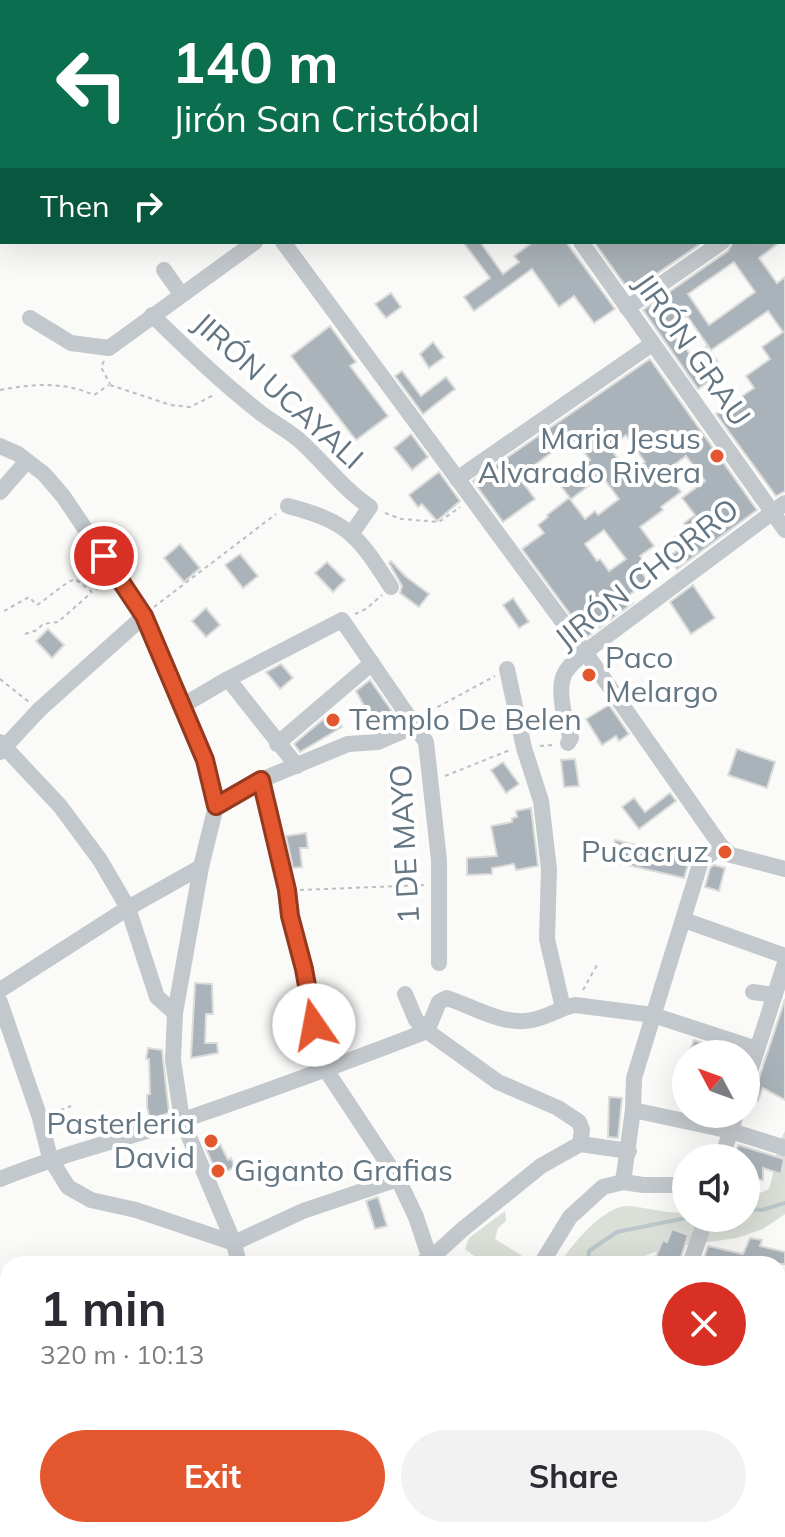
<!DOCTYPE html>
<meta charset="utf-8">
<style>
body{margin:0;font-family:Mulish,sans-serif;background:#f2f2f3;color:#2b2b33;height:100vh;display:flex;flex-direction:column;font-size:30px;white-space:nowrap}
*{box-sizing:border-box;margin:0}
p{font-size:26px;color:#7c7c81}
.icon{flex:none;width:44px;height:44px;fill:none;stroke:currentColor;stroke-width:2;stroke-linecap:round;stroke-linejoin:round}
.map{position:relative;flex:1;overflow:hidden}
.sheet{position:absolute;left:0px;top:1256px;width:786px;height:282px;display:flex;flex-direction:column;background:#fff;border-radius:24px 24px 0 0;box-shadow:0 8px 32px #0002}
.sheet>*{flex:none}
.banner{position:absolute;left:0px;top:0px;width:786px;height:244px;box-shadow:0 8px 32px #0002;background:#0b6e4f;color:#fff;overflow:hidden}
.needle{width:52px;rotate:311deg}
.fabs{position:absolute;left:672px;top:1040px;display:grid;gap:16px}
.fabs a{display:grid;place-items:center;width:88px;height:88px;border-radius:50%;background:#fff;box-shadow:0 8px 32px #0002;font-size:40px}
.pin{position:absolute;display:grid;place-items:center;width:68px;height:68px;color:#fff;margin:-34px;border:4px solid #fff;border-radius:50%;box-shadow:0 2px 8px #0007}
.me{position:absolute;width:88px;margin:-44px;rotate:348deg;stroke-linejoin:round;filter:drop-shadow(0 0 6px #0008)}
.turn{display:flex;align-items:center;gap:28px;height:168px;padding:0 40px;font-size:36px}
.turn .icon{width:104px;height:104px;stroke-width:2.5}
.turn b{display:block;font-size:56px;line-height:68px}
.then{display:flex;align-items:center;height:76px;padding:0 40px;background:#0003;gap:16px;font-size:30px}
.round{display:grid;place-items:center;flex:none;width:84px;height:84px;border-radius:42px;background:#f2f2f3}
.summary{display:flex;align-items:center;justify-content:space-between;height:136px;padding:0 40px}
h1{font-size:48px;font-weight:700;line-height:60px}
.cta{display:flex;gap:16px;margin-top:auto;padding:16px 40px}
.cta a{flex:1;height:92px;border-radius:48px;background:#e4572e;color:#fff;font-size:32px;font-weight:700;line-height:92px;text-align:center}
.cta a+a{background:#f2f2f3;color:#2b2b33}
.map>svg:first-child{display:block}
.green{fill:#dadfd7}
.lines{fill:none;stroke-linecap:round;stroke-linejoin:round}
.stream{stroke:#bbc7cb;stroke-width:4}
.building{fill:#aab3b9;stroke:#dcdcda;stroke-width:2;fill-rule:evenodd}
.path{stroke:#bbbfc2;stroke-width:2;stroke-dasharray:4 4;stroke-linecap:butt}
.minor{stroke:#c3c8cc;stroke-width:16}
.route-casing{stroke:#94391e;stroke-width:20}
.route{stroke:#e4572e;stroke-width:14}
.poi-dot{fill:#e4572e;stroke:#fff;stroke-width:3}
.labels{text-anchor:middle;stroke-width:8;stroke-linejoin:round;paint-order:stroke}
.street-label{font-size:30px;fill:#657683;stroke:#fff}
.poi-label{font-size:30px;fill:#657683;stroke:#fff;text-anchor:end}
</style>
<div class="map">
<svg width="785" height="1537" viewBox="0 0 785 1537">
<rect width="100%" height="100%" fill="#fafaf8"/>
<g class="green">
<path d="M785,1131V1214L763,1229L737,1238L667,1248L621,1264H559C572,1245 604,1204 630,1206C649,1208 666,1214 686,1212V1218H746V1199L769,1189C776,1169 774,1150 785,1131Z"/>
<path d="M505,1211L506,1221L498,1228L495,1239L521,1255L522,1264H485L465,1249L469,1238Z"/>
<path d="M8,1474V1530H281L282,1537H0V1477Z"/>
<path d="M422,1530H568L551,1537H411Z"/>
</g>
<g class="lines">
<g class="stream">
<path d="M746,1209L762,1210L785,1203"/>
<path d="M588,1264L589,1251L617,1232L686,1218"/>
<path d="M507,1530L510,1537"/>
</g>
</g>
<g class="building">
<path d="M463,242H480L503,274L519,262L514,256L533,242H566L615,309L594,323L574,296L559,307L532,269L474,311L464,297L490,278Z"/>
<path d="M594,242H703L630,292Z"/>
<path d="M733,242H780L759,258L777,283L785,277V491L776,496L716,414L754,388L746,376L770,359L762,347L783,332L768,311L711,350L687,316L671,327L692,357L707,346L724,371L698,389L643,310L728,251ZM734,262L755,292L709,325L688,294Z"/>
<path d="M391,293L401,307L386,318L375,304Z"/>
<path d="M330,326L356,362L350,366L388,416L356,440L291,356Z"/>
<path d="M433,342L444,357L429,368L420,354Z"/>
<path d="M650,359L757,510L677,569L668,557L681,548L673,538L687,528L684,523L695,515L682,498L705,481L686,456L666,471L681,492L661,507L663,510L640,527L654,546L640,556L644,561L637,566L648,581L628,596L633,603L587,637L522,549L544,533L538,525L548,517L547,515L569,498L585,519L595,511L598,515L619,499L602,476L571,499L560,485L590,460L576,441L573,443L568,436L550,449L552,452L519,477L535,499L503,522L473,481ZM626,435L645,462L629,474L610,448ZM604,530L626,559L609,571L600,559L597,561L585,544Z"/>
<path d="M402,371L421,396L446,377L455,389L423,414L395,376Z"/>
<path d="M411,434L428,457L412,470L394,448Z"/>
<path d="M439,472L460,501L437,521L422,504L418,507L409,495Z"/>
<path d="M180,544L200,568L184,582L164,558Z"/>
<path d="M240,554L258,576L243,588L225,565Z"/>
<path d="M391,561L405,576L429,594L419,607L400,593L402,586L389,563Z"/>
<path d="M327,562L345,580L333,592L315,573Z"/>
<path d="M693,585L715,618L691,634L670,602Z"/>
<path d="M513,598L529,622L519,628L503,605Z"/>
<path d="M206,608L220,625L206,637L192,621Z"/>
<path d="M48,629L64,645L52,658L36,641Z"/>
<path d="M281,664L293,678L280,689L266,672Z"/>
<path d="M370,680L396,717L376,728L356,691Z"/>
<path d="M609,705L629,734L619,741L616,736L602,745L586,719Z"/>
<path d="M333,711L342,727L300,752L294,744Z"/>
<path d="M737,749L775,762L767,788L728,775Z"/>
<path d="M575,759L579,786L564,787L561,760Z"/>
<path d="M503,762L519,784L506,793L491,770Z"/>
<path d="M670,793L676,801L639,829L622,807L634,798L645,812Z"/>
<path d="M531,808L538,866L516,870L514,864L492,868V874L467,875V858L497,856L491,826L512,822V818L517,817L516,811Z"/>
<path d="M306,833L308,848H300L302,867L293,868L286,836Z"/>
<path d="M615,840L690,858L684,878L610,861Z"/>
<path d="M714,865L725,868L719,891L705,887L710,868Z"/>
<path d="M195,983L212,984L213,1014H206L205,1043H217L218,1053L191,1058Z"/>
<path d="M785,999V1100L763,1088L758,1101L747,1095L756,1087Z"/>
<path d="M694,1040L737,1054H688Z"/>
<path d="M148,1048L162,1050L169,1113L150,1119L147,1107V1095L150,1094L149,1059H146Z"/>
<path d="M609,1097L622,1098L618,1138L608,1137Z"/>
<path d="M216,1136L228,1160L231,1158L235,1167L218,1176L203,1142Z"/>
<path d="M738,1145L784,1159L781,1174L763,1168V1180H746V1158H734Z"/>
<path d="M378,1197L387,1226L375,1229L366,1201Z"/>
<path d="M672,1229L688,1235L679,1264H659L661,1258L656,1256L663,1240L667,1242Z"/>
<path d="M750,1238L762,1240L760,1246L785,1252V1264L714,1262L713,1264H702L708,1246L743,1254Z"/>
</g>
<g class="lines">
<g class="path">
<path d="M672,0L674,2"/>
<path d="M0,97H2"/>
<path d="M104,361L101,367L110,384"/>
<path d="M110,385L171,405L190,407L214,395"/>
<path d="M0,390C33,384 62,381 94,395L109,385"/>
<path d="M385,513L401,519L439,522L460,507"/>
<path d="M154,607L276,514"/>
<path d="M4,611L29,597L37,605C51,596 61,585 75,579L92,592L107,583"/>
<path d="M355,614L366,609L382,595"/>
<path d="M25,634L37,630L43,624L58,622L91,593"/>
<path d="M0,679L29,702"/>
<path d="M425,717L434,709L495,676"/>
<path d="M540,746L553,745"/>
<path d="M445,776L510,750"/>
<path d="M300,890L425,885"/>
<path d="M583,990L597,965"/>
<path d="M53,1113L71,1106"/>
</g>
<g class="minor">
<path d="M106,0L108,2"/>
<path d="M402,0L404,2"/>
<path d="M694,0L695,2"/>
<path d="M186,2L189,0"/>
<path d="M594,2L596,0"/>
<path d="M784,121L785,123"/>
<path d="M0,137L2,136"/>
<path d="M784,199H785"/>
<path d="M283,242L585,652L721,846L731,855L785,869"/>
<path d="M581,242L785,530"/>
<path d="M164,270L181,294"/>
<path d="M627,308L722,242"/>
<path d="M152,315C187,349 223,384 262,414C274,423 287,430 298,439C323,461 342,488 370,507L352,533"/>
<path d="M30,318L71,343L109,348L255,242"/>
<path d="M0,446L18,454L44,474L63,496L144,616L205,760L216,806L201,867L175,1013L173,1060L182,1120L234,1243L239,1264"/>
<path d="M457,479L652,344"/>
<path d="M0,492L27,461"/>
<path d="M288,506C349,522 358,536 391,587"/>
<path d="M507,669L524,748L541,801L549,869L547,939L563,1008"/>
<path d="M228,679L297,766"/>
<path d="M182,706L228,679L342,620L426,742L439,860V963"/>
<path d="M0,742L60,806L100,860L128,908L157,997L175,1013"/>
<path d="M568,743L571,738C565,724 558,692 563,678C565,668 578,659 585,652L785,503"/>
<path d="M277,744L372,663"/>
<path d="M0,752L39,710L144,616"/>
<path d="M261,780L287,890L290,916L304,969L308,1002L326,1070L398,1179L416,1217L430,1259"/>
<path d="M216,806L261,780L348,744L378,742L415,726"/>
<path d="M684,920L785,956"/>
<path d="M0,990L128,908L201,867"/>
<path d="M753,992L775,995"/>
<path d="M405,994L416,1020L427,1031L498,1082L558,1108L579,1122L582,1130L580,1144"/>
<path d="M0,1002L40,1118L50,1158L68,1187L91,1200L136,1210L234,1243L303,1211L398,1179"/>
<path d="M746,1084L785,963"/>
<path d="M633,1110L731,1131L785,1148"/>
<path d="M722,1158L736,1114"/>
<path d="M0,1179C61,1154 124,1139 186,1119C267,1091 347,1062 427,1031L439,1002L447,998C474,1007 503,1026 532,1020C548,1017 560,1008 575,1005L653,1015L757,1049"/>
<path d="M623,1182L633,1110L634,1078L701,861L721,846"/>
<path d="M419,1264L430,1259L463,1229L541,1166L580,1144L629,1151"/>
<path d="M541,1264L570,1217L603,1187L623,1182L643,1185H686"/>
<path d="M690,1264L706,1218"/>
<path d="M778,1345L785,1347"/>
<path d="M0,1365L8,1363"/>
<path d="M778,1452L785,1454"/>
<path d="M338,1530L406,1534L407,1530"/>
<path d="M629,1530L673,1537"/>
<path d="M605,1537L608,1530"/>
<path d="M714,1537L716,1530"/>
</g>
</g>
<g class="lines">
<defs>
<path id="route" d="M104,556L144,616L205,760L216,806L261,780L287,890L290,916L304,969L314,1025"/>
</defs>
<use href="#route" class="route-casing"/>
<use href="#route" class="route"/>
</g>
<g class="poi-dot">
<circle cx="717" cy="456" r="8"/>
<circle cx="589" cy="675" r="8"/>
<circle cx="333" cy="720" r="8"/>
<circle cx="725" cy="852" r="8"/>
<circle cx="211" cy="1141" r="8"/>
<circle cx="218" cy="1171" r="8"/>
</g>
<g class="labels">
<g class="street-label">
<text transform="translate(692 350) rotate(55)" y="10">JIRÓN GRAU</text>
<text transform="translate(278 391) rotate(42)" y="10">JIRÓN UCAYALI</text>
<text transform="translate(647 574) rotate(-38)" y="10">JIRÓN CHORRO</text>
<text transform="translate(405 844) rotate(-93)" y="10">1 DE MAYO</text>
</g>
<g class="poi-label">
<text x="701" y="449">Maria Jesus<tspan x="701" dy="34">Alvarado Rivera</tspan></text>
<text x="605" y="668" text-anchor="start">Paco<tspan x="605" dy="34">Melargo</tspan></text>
<text x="349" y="730" text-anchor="start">Templo De Belen</text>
<text x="709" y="862">Pucacruz</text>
<text x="195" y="1134">Pasterleria<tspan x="195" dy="34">David</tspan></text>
<text x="234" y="1181" text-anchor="start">Giganto Grafias</text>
</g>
</g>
</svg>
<div class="fabs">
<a><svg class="needle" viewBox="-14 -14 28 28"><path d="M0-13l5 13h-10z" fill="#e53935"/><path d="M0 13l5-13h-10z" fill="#7c7c81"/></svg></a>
<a><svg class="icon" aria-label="sound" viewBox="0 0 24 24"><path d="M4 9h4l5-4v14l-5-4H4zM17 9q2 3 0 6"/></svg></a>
</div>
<div class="pin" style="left:104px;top:556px;background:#d93025"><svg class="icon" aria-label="arrive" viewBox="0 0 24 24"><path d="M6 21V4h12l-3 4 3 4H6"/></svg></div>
<svg class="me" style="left:314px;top:1025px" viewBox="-20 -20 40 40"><circle r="19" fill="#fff"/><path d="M0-13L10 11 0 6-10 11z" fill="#e4572e"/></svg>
<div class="banner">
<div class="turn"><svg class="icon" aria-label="left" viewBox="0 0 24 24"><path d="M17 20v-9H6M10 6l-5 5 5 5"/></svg><div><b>140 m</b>Jirón San Cristóbal</div></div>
<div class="then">Then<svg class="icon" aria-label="right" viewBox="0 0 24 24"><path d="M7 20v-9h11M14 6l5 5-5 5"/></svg></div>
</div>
<section class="sheet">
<div class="summary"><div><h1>1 min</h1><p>320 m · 10:13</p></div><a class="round" style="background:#d93025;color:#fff"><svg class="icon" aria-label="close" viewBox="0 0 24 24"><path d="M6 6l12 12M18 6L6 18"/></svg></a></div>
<div class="cta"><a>Exit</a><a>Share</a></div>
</section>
</div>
